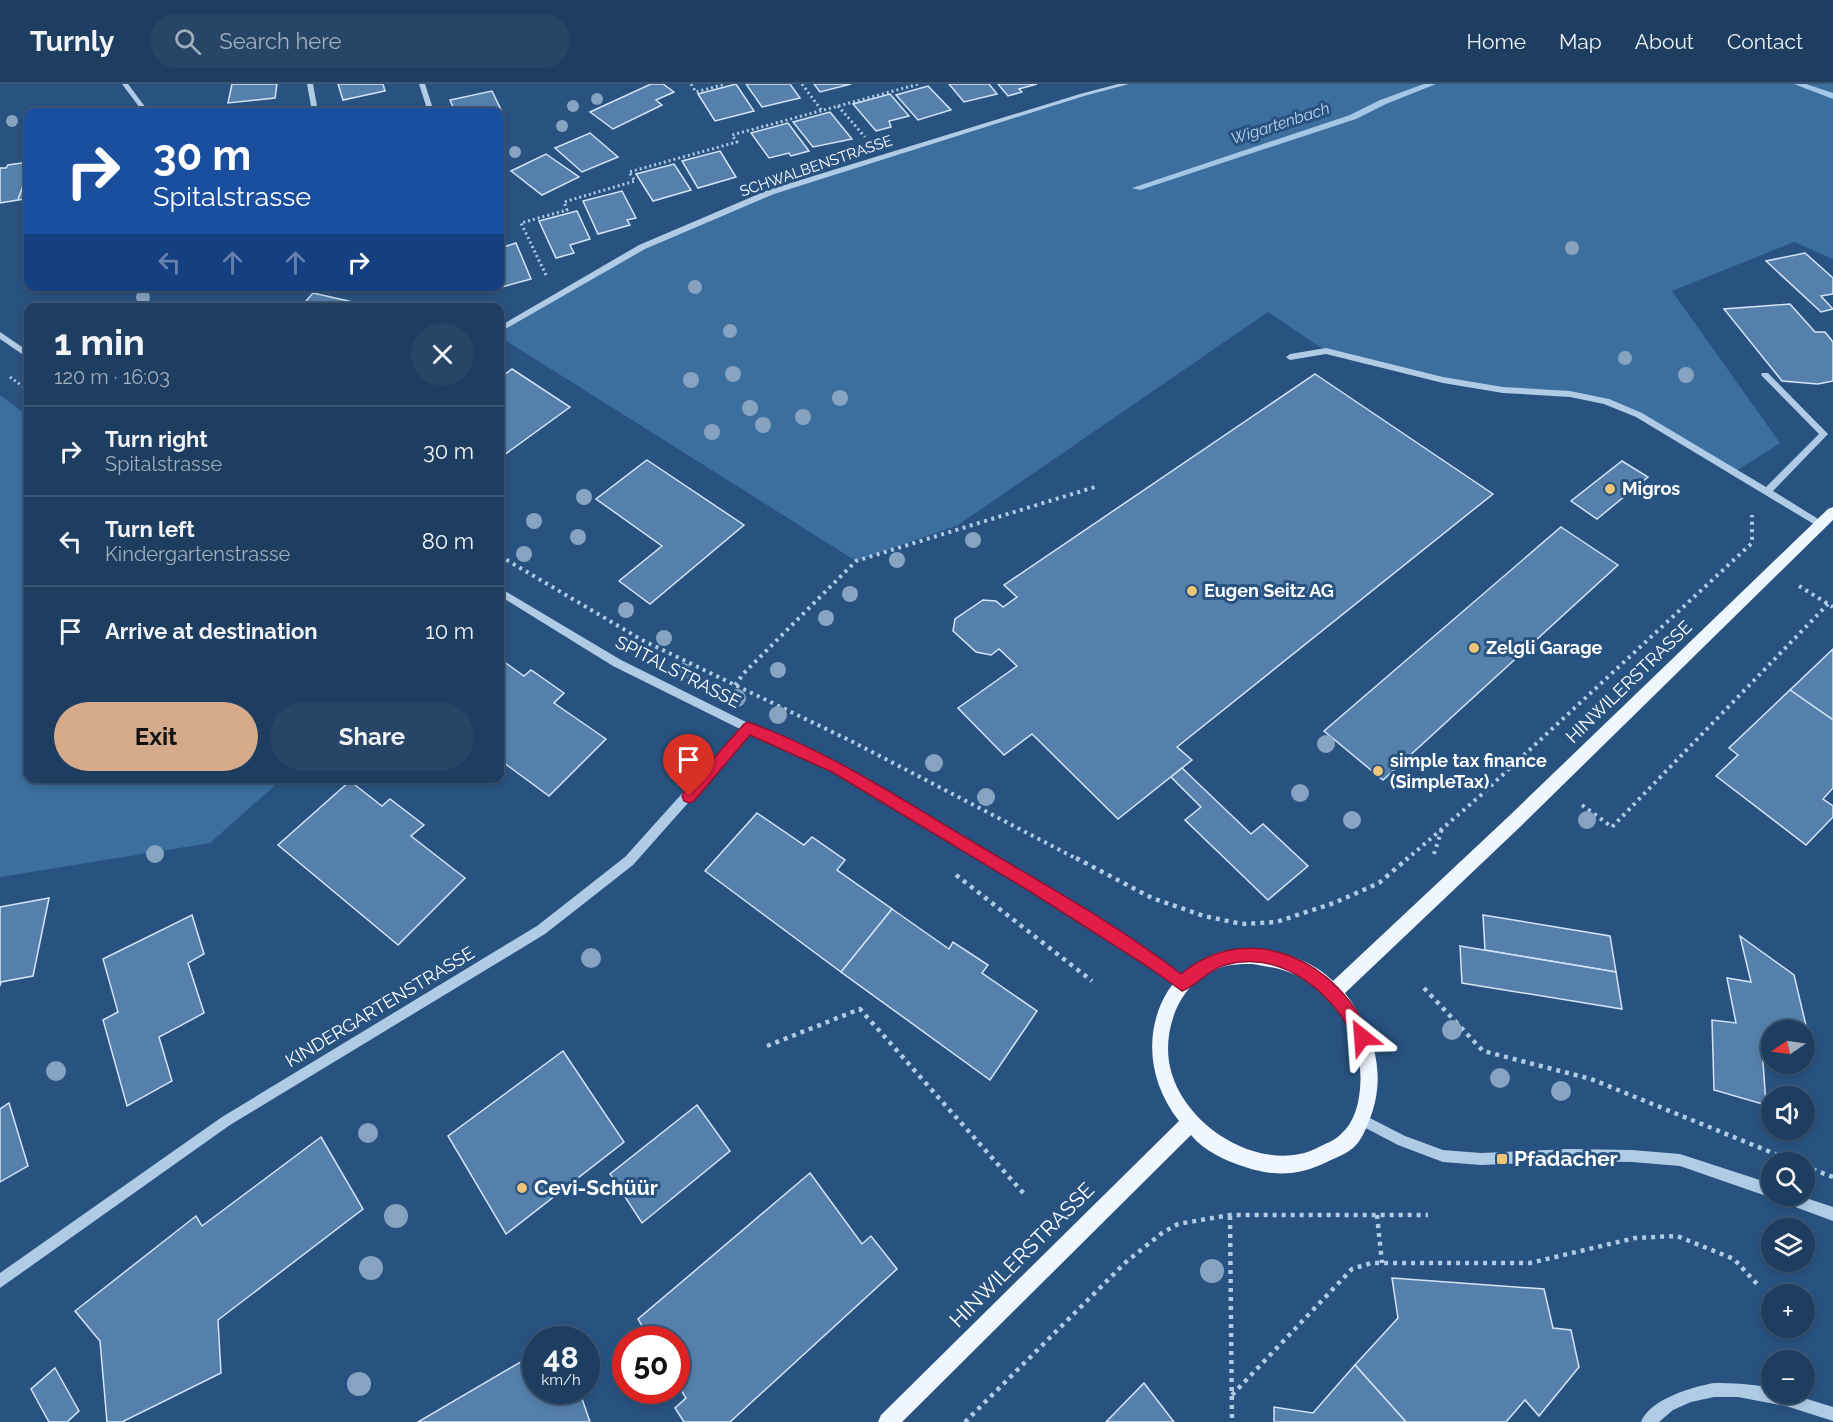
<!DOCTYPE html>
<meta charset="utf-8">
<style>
body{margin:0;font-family:Raleway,sans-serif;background:#264567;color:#f1f3f6;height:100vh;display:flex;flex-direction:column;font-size:22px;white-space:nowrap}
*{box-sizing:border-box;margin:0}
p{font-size:20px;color:#a1aebd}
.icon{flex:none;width:33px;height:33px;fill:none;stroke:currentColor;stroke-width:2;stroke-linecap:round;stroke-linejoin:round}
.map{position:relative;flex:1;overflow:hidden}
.side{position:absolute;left:24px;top:219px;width:480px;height:480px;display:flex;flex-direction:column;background:#1e3e61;border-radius:12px;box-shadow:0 3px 9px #0003,0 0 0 2px #3c5776}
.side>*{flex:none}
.top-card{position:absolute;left:24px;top:24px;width:480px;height:183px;border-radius:12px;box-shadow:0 3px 9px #0003,0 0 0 2px #3c5776;background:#1a4fa0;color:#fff;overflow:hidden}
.needle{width:39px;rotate:257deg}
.tools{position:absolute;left:1761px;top:936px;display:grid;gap:12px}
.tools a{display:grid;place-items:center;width:54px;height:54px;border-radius:50%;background:#1e3e61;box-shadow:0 3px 9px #0003,0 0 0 2px #3c5776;font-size:30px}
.speed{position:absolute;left:522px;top:1242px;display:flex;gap:12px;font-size:30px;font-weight:700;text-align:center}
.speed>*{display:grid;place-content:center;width:78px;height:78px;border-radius:50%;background:#1e3e61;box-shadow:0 3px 9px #0003,0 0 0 2px #3c5776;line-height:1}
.speed small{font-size:15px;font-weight:400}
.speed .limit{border:9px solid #d22;background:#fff;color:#111}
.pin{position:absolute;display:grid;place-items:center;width:51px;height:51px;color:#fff;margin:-62px -26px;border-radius:50% 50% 50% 0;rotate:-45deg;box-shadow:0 0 6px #0007}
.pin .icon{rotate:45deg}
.me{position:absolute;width:66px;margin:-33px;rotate:332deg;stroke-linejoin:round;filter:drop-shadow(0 0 4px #0008)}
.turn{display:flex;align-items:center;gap:21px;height:126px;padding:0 30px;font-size:27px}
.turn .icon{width:78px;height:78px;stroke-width:2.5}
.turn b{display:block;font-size:42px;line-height:51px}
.lanes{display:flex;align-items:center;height:57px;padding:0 30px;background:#0003;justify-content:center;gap:30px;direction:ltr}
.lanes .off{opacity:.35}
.round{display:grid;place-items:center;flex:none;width:63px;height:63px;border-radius:32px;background:#264567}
.head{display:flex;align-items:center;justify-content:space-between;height:102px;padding:0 30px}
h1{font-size:36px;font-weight:700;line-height:45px}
.button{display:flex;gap:12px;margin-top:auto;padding:12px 30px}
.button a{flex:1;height:69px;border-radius:36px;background:#d6ab8b;color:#111;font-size:24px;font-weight:700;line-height:69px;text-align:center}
.button a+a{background:#264567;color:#f1f3f6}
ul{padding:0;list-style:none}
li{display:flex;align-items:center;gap:18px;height:90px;padding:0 30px;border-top:2px solid #3c5776}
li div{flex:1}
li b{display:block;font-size:22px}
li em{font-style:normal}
header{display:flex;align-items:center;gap:36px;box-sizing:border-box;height:84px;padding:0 30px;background:#1e3e61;border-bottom:2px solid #3c5776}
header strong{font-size:28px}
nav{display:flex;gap:33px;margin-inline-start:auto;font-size:21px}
.search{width:420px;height:54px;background:#264567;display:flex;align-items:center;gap:15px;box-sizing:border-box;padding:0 21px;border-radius:33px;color:#a1aebd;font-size:22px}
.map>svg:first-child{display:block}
.green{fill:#3c6e9e}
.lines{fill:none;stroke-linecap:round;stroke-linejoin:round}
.stream{fill:#a4c6e6;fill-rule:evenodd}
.building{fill:#5480ab;stroke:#d3e4f5;stroke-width:1.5}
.path-far2{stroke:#b0cbe6;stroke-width:3;stroke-dasharray:2 3;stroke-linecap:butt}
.path-far1{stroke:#b0cbe6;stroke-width:4;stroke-dasharray:3 4.5;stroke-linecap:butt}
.path{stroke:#b0cbe6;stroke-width:4.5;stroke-dasharray:4 5;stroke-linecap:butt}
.minor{fill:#b0cbe6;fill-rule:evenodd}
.major{fill:#f0f6fd;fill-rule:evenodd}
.tree{fill:#86a3c1}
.route{fill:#e11d48;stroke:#92132f;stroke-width:1.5}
.poi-dot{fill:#eec576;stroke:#285381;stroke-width:2}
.labels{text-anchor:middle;stroke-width:6;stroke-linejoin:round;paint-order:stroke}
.far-street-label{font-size:15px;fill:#fff;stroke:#285381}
.far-water-label{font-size:16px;font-style:italic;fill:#bbd5ee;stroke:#285381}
.poi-label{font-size:18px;font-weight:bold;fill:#fff;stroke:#285381;text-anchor:start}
.street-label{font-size:18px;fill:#fff;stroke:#285381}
.near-poi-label{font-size:21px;font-weight:bold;fill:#fff;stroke:#285381;text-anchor:start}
.near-street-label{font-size:21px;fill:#fff;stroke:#285381}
</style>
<header>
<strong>Turnly</strong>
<div class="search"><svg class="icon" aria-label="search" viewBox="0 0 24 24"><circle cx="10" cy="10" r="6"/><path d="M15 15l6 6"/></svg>Search here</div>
<nav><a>Home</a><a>Map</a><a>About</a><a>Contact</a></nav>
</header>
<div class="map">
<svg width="1833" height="1338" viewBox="0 0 1833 1338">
<rect width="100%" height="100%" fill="#285381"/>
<g class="green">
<path d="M1126,0H1833V175L1794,158L1672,207L1780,359L1733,389L1639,331L1606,317L1570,310L1503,306L1443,296L1326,267L1268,228L958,441L856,477L500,253V245L642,163L771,108L1082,11Z"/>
<path d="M0,311L28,332V694L282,695L210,759L0,793Z"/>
</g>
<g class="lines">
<g class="stream">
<path d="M1424,0H1436L1386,20L1356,35L1140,106L1132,104L1350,31L1380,16Z"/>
<path d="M1794,0H1806L1833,9V15Z"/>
</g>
</g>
<g class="building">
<path d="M232,0H277L275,14L228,19Z"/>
<path d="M338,0H383L385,7L343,16Z"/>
<path d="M651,0H663L674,8L656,16L662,21L613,45L590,28Z"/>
<path d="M736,0L754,27L715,37L698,10Z"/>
<path d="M746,0H790L800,14L762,23Z"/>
<path d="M814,0H851L820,8Z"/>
<path d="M949,0H989L997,10L964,18Z"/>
<path d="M998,0H1037L1019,5L1022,8L1008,12Z"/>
<path d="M928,2L951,26L918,36L896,11Z"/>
<path d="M492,7L504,32L500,34V28H455L450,16Z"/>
<path d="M890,10L909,32L889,37L891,43L876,47L853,20Z"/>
<path d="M830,28L852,55L813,63L793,38Z"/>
<path d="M788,39L809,67L791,72L789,69L769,74L751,49Z"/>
<path d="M590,49L618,73L582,88L555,64Z"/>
<path d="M720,67L736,93L698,104L682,77Z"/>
<path d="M546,70L579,93L542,111L511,87Z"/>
<path d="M28,78V88L18,116L0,119V84H6L8,81Z"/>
<path d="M674,80L691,106L653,117L636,90Z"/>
<path d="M28,88V115L18,116Z"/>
<path d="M622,107L636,134L627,136L630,141L598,150L583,117Z"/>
<path d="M577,127L590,155L570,161L574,169L556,174L539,137Z"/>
<path d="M516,159L531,195L487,207L485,202H500V164Z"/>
<path d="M1805,169L1833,194V210L1821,212L1833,225L1821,228L1766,177Z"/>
<path d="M313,209L375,223L300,224Z"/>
<path d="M1790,220L1815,248H1825L1833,258V297L1818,300L1782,297L1724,225Z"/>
<path d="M512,285L570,323L500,374V294Z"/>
<path d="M1315,290L1493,410L1177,663L1192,676L1118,735L1032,650L1004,671L958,624L1017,582L999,565L991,571L976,568L953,547L955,535L983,516L996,517L1003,523L1017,513L1004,501Z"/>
<path d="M647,376L744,441L650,520L619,497L662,462L596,415Z"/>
<path d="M1622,377L1648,393L1597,435L1571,417Z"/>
<path d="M1561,443L1618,481L1383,696L1324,647Z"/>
<path d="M1833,565V636L1790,606Z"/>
<path d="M500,575L524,592L531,586L564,609L554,619L606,655L549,712L500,676Z"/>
<path d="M1790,606L1833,636V704L1823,715L1833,722V733L1806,761L1716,692L1738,671L1729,664Z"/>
<path d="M1182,684L1251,750L1263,740L1308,782L1268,816L1185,736L1201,723L1171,693Z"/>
<path d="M350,697L382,722L390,715L424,741L411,752L465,794L398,861L278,761Z"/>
<path d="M757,729L804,761L812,753L845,776L837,786L892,825L841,888L705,787Z"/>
<path d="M49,814L33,892L1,898L0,902V823Z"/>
<path d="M892,825L949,865L953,858L988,881L982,889L1037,927L990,996L841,888Z"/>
<path d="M192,831L204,870L188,879L204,929L159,953L172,997L127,1022L103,936L118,928L103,875Z"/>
<path d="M1483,831L1610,852L1616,888L1485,866Z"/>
<path d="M1740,852L1794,891L1813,971L1804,969V946H1772V964L1762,963L1766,1021L1714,1006L1712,936L1736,939L1727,894L1751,898Z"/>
<path d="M1460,862L1616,888L1622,925L1462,899Z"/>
<path d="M563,967L624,1058L506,1150L448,1052Z"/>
<path d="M9,1019L28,1082L0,1098V1025Z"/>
<path d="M697,1021L730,1067L642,1139L610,1090Z"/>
<path d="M321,1053L363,1125L218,1236L221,1289L122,1338H107L100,1257L75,1227L196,1132L202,1142Z"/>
<path d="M810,1089L862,1160L871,1152L897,1185L730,1338H684L675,1324L686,1314L676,1298V1256H650L638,1235Z"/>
<path d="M1392,1194L1544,1205L1553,1244L1571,1246L1579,1283L1539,1332L1525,1316L1506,1338H1406L1355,1281L1398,1234Z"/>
<path d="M536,1269V1306H579L590,1338H418Z"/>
<path d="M1355,1281L1406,1338H1274V1323L1313,1329Z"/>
<path d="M55,1284L79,1327L67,1338H49L31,1305Z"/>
<path d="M1144,1299L1174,1338H1106Z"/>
</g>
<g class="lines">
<g class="path-far2">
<path d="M691,0L696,8L725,0"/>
<path d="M802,0L822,27"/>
<path d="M838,22L865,53"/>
<path d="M546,191L521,139L567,126L564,118L635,97L629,88L737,58L732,51L919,0"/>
<path d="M10,293L28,306"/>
</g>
<g class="path-far1">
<path d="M500,472L642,556L851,657L1079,776"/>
<path d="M1799,502L1833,523"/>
<path d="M735,601L744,589L856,477L1095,403"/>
<path d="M1582,721L1612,743L1828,520"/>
<path d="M1434,770L1442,745"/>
<path d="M1406,776L1481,711L1752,459V431"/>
</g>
<g class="path">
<path d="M1076,774L1152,814L1204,832L1242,840L1276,838L1334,819L1379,799L1408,774"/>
<path d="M956,791L1092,897"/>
<path d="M1424,904L1483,967L1591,995L1795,1078"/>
<path d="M767,962L860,925L1026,1112"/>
<path d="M1804,1082L1833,1093"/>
<path d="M1377,1131L1382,1179"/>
<path d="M1230,1132L1232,1338"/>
<path d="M1232,1311L1352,1185L1371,1179H1530L1635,1154L1677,1152L1734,1175L1757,1200"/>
<path d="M965,1338L1126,1178L1162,1149L1178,1140L1230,1131H1428"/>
</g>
<g class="minor">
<path d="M122,0H128L149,28H143Z"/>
<path d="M307,0H313L317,22L321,28H315L311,22Z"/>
<path d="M419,0H425L434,28H428Z"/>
<path d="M1118,0H1129L1084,12L774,110L645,165L500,248V242L639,161L768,106L1080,10Z"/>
<path d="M0,248L28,267V274L0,255Z"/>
<path d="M1326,264L1443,293L1503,303L1570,307L1609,315L1642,329L1766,403L1819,350L1761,291L1762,289H1768L1828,350L1773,407L1823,438L1825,440L1823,442H1817L1636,333L1604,320L1570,313L1503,309L1443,299L1326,270L1290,276L1286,273L1290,270Z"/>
<path d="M500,504L621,576L752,641L841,681L1040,799L1159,875L1186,896L1188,900L1186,904L1182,906L1178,904L1151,883L1032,807L833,687L750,649L633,781L545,850L230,1041L0,1204V1189L222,1033L537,842L625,773L740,645L613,582L500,512Z"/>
<path d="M1362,1030L1405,1052L1443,1066L1481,1069L1569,1065L1632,1066L1680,1070L1772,1100V1112H1777L1772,1114L1680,1082L1632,1078L1569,1077L1481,1081L1443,1078L1398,1061L1358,1040L1356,1036L1358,1032Z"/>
<path d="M1777,1112H1800L1833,1123V1137L1779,1117Z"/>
<path d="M1714,1299C1733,1299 1752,1300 1772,1304V1310H1791L1833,1323V1337L1786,1322L1738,1313H1714L1691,1318L1673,1326L1659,1338H1641C1650,1315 1692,1303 1714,1299Z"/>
</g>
<path class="major" d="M1833,423V436L1520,743L1345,909C1374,947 1388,991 1369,1037C1365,1047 1361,1057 1353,1064C1346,1070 1337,1073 1329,1077C1299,1092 1276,1093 1245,1083C1226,1077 1204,1067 1191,1051L902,1338H878L881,1331L1179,1037C1116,958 1170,843 1277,868C1297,873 1318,882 1333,897L1508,733L1828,425ZM1253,880C1269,883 1286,885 1301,894C1343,918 1367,965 1359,1013C1357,1026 1352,1040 1342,1049C1335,1057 1324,1060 1315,1065C1296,1074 1272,1073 1253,1067C1216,1056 1179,1023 1170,983C1162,946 1179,899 1217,885C1228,880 1241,880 1253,880Z"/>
</g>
<g class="tree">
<circle cx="597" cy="15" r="6"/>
<circle cx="573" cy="22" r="6"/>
<circle cx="12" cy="37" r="6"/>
<circle cx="562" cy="42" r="6"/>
<circle cx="515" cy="68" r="6"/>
<circle cx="1572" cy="164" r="7"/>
<circle cx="695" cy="203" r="7"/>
<circle cx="143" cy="213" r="7"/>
<circle cx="730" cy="247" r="7"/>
<circle cx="1625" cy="274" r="7"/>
<circle cx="733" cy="290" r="8"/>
<circle cx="1686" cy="291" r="8"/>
<circle cx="691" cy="296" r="8"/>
<circle cx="840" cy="314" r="8"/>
<circle cx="750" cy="324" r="8"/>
<circle cx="803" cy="333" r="8"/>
<circle cx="763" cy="341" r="8"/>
<circle cx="712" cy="348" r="8"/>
<circle cx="584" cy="413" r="8"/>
<circle cx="534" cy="437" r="8"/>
<circle cx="578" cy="453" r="8"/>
<circle cx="973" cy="456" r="8"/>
<circle cx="524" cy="470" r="8"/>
<circle cx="897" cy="476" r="8"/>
<circle cx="850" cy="510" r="8"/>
<circle cx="626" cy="526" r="8"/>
<circle cx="826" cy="534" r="8"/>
<circle cx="664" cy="554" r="8"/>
<circle cx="778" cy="586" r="8"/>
<circle cx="683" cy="587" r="8"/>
<circle cx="737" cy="614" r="9"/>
<circle cx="778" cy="631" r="9"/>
<circle cx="1326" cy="660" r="9"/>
<circle cx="934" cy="679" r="9"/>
<circle cx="1300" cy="709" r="9"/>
<circle cx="986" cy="713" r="9"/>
<circle cx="1352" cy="736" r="9"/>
<circle cx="1587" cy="736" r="9"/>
<circle cx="155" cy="770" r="9"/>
<circle cx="591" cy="874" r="10"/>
<circle cx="1452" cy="946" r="10"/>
<circle cx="56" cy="987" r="10"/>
<circle cx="1500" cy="994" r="10"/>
<circle cx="1561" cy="1007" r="10"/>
<circle cx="368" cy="1049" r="10"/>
<circle cx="396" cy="1132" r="12"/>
<circle cx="371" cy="1184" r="12"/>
<circle cx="1212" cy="1187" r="12"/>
<circle cx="359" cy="1300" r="12"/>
</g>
<path class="route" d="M748,638C829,667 901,715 973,758C1043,800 1117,840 1181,890C1250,833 1340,878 1370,953L1367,959L1362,961L1356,959C1336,910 1282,865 1225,881C1207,886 1198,901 1182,907L1150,884L1031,808L832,688L750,651L694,717L689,719L684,717L682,712L684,708L744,640Z"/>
<g class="poi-dot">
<circle cx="1610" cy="405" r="6"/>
<circle cx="1192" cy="507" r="6"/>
<circle cx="1474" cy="564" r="6"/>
<circle cx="1378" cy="687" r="6"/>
<rect x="1496" y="1069" width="12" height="12" rx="3"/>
<circle cx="522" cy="1104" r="6"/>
</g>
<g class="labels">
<g class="far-street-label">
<text transform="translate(816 82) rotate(-19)" y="5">SCHWALBENSTRASSE</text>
</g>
<g class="far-water-label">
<text transform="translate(1280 39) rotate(-18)" y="6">Wigartenbach</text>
</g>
<g class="poi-label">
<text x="1622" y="411">Migros</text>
<text x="1204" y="513">Eugen Seitz AG</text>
<text x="1486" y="570">Zelgli Garage</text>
<text x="1390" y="683">simple tax finance<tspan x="1390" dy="21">(SimpleTax)</tspan></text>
</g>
<g class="street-label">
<text transform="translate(678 588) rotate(27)" y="6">SPITALSTRASSE</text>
<text transform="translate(1629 598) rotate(-44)" y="6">HINWILERSTRASSE</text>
<text transform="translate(380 923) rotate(-31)" y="6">KINDERGARTENSTRASSE</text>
</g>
<g class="near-poi-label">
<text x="1514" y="1082">Pfadacher</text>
<text x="534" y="1111">Cevi-Schüür</text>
</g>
<g class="near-street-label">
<text transform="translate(1022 1171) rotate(-45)" y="7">HINWILERSTRASSE</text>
</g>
</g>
</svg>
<div class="tools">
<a><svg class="needle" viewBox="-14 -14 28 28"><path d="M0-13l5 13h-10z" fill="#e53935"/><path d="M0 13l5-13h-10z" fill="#a1aebd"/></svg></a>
<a><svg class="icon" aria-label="sound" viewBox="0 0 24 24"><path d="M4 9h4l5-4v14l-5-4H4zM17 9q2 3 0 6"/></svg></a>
<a><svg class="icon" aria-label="search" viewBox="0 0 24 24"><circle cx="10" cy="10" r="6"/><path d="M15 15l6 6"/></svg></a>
<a><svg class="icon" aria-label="layers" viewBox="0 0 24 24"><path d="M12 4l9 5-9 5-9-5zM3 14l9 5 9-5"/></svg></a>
<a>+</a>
<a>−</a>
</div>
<div class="speed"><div>48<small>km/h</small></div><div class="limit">50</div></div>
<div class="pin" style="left:689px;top:712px;background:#d93025"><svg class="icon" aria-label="arrive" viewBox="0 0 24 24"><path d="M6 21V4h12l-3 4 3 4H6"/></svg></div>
<svg class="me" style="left:1362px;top:953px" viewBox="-20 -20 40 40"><path d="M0-17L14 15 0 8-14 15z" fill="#e11d48" stroke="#fff" stroke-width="4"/></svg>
<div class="top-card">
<div class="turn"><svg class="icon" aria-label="right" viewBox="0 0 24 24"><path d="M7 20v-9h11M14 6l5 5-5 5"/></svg><div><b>30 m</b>Spitalstrasse</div></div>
<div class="lanes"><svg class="icon off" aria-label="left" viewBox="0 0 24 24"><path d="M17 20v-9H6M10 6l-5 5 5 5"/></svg><svg class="icon off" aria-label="ahead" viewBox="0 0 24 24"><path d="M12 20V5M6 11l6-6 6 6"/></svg><svg class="icon off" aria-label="ahead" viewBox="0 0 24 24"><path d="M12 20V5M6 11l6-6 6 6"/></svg><svg class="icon" aria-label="right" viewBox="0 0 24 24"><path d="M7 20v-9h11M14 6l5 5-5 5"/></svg></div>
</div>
<section class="side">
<div class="head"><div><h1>1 min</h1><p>120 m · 16:03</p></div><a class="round"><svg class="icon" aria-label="close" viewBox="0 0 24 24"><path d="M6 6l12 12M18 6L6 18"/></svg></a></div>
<ul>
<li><svg class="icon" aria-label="right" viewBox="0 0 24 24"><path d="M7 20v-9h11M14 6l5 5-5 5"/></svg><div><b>Turn right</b><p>Spitalstrasse</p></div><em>30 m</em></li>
<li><svg class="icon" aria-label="left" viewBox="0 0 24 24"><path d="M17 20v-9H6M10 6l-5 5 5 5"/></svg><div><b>Turn left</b><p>Kindergartenstrasse</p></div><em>80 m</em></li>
<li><svg class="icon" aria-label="arrive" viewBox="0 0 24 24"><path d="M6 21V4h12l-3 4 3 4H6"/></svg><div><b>Arrive at destination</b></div><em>10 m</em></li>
</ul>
<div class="button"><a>Exit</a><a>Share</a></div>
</section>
</div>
